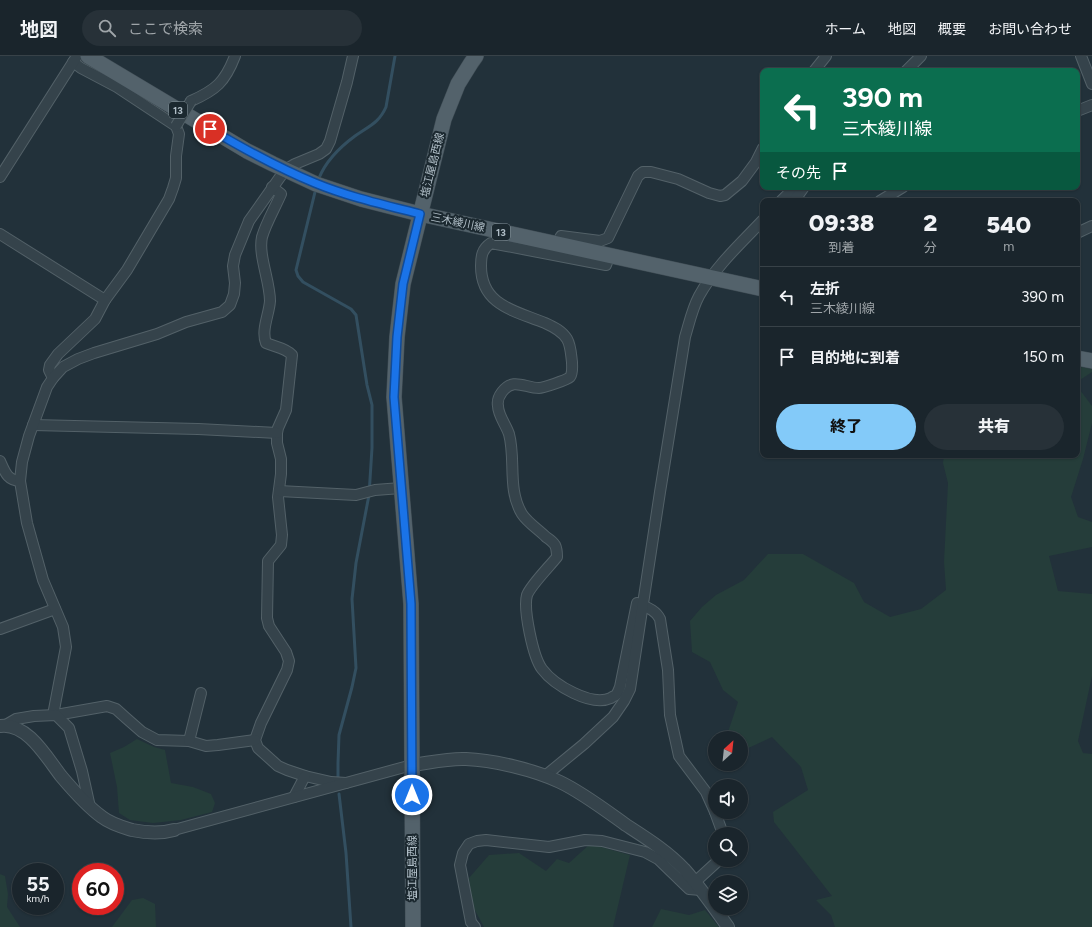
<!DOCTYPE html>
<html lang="ja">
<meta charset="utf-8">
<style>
body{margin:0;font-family:Figtree,"Noto Sans JP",sans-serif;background:#273138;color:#f1f3f6;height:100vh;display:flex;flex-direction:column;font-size:15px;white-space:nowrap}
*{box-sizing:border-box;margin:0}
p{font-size:13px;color:#9fa5a9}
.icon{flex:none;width:22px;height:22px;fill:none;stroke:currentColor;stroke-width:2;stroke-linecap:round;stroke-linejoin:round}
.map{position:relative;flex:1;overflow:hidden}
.side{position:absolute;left:760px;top:142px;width:320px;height:260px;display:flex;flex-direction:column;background:#1a252c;border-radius:8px;box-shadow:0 1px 3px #0004,0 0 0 1px #384248}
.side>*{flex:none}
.guide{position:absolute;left:760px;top:12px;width:320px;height:122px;border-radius:8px;box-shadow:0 1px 3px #0004,0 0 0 1px #384248;background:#0b6e4f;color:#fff;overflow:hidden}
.needle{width:26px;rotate:27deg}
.controls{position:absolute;left:708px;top:675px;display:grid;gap:8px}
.controls a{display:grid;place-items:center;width:40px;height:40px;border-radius:50%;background:#1a252c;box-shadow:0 1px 3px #0004,0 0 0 1px #384248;font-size:20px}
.speed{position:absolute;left:12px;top:807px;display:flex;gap:8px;font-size:20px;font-weight:700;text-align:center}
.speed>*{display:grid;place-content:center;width:52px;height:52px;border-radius:50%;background:#1a252c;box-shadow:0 1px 3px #0004,0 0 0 1px #384248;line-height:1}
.speed small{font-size:10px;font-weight:400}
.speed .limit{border:6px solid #d22;background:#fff;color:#111}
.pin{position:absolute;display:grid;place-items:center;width:34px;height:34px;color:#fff;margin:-17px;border:2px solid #fff;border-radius:50%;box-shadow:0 1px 4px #0007}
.me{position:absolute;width:44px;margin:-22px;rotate:0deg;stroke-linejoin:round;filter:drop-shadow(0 0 3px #0008)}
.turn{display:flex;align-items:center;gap:14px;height:84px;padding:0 16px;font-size:18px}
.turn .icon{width:52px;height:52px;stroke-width:2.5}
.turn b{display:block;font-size:28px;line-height:34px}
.then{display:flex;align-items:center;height:38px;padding:0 16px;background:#0003;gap:8px;font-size:15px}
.eta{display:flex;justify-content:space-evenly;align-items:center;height:68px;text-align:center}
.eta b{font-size:24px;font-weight:800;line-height:28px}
.cta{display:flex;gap:8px;margin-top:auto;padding:8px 16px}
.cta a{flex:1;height:46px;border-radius:24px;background:#83caf9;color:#111;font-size:16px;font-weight:800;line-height:46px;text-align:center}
.cta a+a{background:#273138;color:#f1f3f6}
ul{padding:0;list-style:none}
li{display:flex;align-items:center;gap:12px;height:60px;padding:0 16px;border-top:1px solid #384248}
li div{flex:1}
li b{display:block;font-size:15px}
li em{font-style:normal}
header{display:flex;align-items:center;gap:24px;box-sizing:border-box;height:56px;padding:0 20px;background:#1a252c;border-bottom:1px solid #384248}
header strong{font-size:19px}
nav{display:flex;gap:22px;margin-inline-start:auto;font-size:14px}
.search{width:280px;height:36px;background:#273138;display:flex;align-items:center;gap:10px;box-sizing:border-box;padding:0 14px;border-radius:22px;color:#9fa5a9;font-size:15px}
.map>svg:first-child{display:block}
.green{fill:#253d3a}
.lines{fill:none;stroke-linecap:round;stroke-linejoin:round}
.stream{stroke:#334f60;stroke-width:3}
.minor-casing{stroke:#536168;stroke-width:12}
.tertiary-casing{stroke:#536168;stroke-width:14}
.primary-casing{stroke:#3f4c54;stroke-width:16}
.minor{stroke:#35434b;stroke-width:10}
.tertiary{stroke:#35434b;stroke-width:12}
.primary{stroke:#53626b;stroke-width:15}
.minor-bridge-casing{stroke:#536168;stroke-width:12;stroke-linecap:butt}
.minor-bridge{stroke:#35434b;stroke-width:10}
.route-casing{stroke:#114b97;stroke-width:10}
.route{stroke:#1a73e8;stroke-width:7}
.labels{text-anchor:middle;stroke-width:4;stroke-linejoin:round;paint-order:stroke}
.shield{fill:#1b282f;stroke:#839199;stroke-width:1}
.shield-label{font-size:10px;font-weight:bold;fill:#b0bec7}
.street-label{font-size:11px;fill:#b0bec7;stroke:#1b282f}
</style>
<header>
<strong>地図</strong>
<div class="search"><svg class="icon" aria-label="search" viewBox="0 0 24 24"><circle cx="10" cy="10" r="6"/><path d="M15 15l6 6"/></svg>ここで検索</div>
<nav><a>ホーム</a><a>地図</a><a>概要</a><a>お問い合わせ</a></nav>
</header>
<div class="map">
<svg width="1092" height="871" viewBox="0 0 1092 871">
<rect width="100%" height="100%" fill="#22313a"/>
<g class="green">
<path d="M1077,310L1092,313V316L1077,326Z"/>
<path d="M1077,330L1092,350V367L1083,403L1071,441L1078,461L1092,466V491L1049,500L1058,535L1092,538V620L1078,685L1083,697L1092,698V871H835L831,859L816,844L832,840L774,766L773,756L808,734L801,711L772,681L742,695H741V682H726L738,646L723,634L710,606L692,596L690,565L702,551L716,539L744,524L768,498H803L854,527L864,546L890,561L921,553L946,534L944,506L948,427L943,407L944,399H1077Z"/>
<path d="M137,683L154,691L165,694L171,727L193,731L211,738L215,747L212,756L181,764L153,767L130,764L119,757L117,731L110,697L124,691Z"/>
<path d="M590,788L630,799L613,871H484L471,847L469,822L489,799L519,797L546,815L557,803L569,807Z"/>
<path d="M0,818L5,820L8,838L7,851L20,871H0Z"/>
<path d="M143,842L155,848L156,871H112L132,844Z"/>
<path d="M661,853L689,859L705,854L719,871H652Z"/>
</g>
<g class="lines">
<g class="stream">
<path d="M319,122C326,105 340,91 355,80C369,70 379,67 386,51L395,0"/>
<path d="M315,136L296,214L298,220L303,226L351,253L356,259L367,329L372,349V392L369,439L356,507L352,543L356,612L352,631L339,679L338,707V721"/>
<path d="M339,738L346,797L351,871"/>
</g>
<defs>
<g id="minor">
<path d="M1081,0L1092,28"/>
<path d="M73,6L81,12L117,31L176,70L179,78L176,100V122L173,132L169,143L127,214L105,244"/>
<path d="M814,15L826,0"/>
<path d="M906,15L921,0"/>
<path d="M191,45C216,34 225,26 235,0"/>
<path d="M1077,55L1092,49"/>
<path d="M0,121L77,0"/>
<path d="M272,131L281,138C275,152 266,167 262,181C258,199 270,225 270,245C269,259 261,274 266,287C275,291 286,292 292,299L286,354L278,372L277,377V387L281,403V418L278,441L282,479L281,489L268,505L267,562L269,570L286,596L289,605L287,614L261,667L255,684L258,692L278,710L287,714L305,720L331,726L346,727"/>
<path d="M781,145L795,131"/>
<path d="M794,145L804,131"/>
<path d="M880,145L903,131"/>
<path d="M1077,177L1092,170"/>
<path d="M0,178L105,244L95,263L58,298L50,309L49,314L53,322"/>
<path d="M557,188L561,180L600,185L608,182L638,120L643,116H651L678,123L709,137L720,140L725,139L742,125L756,106L763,92"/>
<path d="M610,199L606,209L491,187C482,193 481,200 481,210C481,250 516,255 545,267C554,271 562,275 567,283C571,290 571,299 572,306C572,311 573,317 570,321C567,324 543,332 539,332C525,332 513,321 502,336C499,340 497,345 498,350C498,359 506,369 509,378C516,404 507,433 522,458C528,467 538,473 546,481C549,483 553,486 555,489C557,493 557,496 557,501C549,511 531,529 527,539C523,553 533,601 542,613C554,629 591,651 611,642C611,641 615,640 616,639C618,637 619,633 620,631L637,547C646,551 656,554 660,563L668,614L670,659L679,700L706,736L715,756"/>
<path d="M33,369L198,373L277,377"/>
<path d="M0,405C5,416 7,424 20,425"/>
<path d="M279,435L356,439L375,434L401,432"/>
<path d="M0,573L55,553"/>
<path d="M53,659L66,591L63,571L43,524L27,467L20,425L22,406L29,380L47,331L53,322L63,311L78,303L94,297L157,278L186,266L222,256L230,249L234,238L235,227L233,210L235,199L249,165L285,114L295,108L319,98L326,93L330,85L347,26L353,0"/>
<path d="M56,659L107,650L116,653L126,662L142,676L157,684L189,685L206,690L218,689L255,684"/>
<path d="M4,670L16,663L34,660L56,659L69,672L82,715L90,751"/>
<path d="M189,685L201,637"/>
<path d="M545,720L584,688L613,661L624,645L630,633L660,436L685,281C689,268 692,253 699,240C715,211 740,188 763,164"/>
<path d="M294,741L305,720"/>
<path d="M715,756L723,778"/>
<path d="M174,774L412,709"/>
<path d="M695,826L719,804"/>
<path d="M475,871L471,866L460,809L463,797L469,788L477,785L486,784L549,791L585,784L602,785L645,796L658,803L689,833L701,834"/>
</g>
<g id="tertiary">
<path d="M0,670C27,666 47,702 61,720C72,733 88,751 102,761C111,768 122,771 132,774C147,777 160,778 174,774"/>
<path d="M412,709C428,707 449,702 466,703C493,704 535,714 560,726C583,737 605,754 626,769C646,782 667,795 684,813C700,831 714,851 728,871"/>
</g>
<g id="primary">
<path d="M88,0L247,95L273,108L316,128L361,143L420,158L763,233"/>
<path d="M1077,302L1092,305"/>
<path d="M413,871L411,548L394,341L397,281L403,228L444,63L458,28L471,7L476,0"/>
</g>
</defs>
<use href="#minor" class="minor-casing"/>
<use href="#tertiary" class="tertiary-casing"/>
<use href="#primary" class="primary-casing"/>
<use href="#minor" class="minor"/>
<use href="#tertiary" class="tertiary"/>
<use href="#primary" class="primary"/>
<defs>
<path id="minor-bridge" d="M176,70L191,45"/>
</defs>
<use href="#minor-bridge" class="minor-bridge-casing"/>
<use href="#minor-bridge" class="minor-bridge"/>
</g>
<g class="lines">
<defs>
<path id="route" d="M210,73C244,93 278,112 315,127C349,141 385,149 420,158L403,228L397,281L394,341L411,548L412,739"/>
</defs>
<use href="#route" class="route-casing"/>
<use href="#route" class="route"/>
</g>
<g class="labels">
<g class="shield">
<rect x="169" y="46" width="18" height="16" rx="3"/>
<rect x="492" y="168" width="18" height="16" rx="3"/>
</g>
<g class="shield-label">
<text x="178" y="58">13</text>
<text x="501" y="180">13</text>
</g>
<g class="street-label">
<text transform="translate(432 109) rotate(-76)" y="4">塩江屋島西線</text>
<text transform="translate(458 166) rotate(12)" y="4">三木綾川線</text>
<text transform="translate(412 812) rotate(-90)" y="4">塩江屋島西線</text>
</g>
</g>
</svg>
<div class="controls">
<a><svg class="needle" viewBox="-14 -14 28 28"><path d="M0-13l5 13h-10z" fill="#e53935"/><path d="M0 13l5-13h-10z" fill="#9fa5a9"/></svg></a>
<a><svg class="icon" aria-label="sound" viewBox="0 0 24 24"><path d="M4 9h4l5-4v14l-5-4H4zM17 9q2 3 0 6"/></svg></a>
<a><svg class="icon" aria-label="search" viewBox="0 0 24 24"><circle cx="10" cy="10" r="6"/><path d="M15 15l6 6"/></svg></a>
<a><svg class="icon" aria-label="layers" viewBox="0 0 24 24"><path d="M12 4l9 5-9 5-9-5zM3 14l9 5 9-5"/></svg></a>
</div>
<div class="speed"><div>55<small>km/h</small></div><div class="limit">60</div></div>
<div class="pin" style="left:210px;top:73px;background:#d93025"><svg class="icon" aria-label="arrive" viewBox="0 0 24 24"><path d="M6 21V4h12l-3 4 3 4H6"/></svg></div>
<svg class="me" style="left:412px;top:739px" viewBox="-20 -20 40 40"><circle r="17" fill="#1a73e8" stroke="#fff" stroke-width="3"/><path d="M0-11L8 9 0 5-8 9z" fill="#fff"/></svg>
<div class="guide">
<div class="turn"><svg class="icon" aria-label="left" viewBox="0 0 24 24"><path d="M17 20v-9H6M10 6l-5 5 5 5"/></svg><div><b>390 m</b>三木綾川線</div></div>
<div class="then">その先<svg class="icon" aria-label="arrive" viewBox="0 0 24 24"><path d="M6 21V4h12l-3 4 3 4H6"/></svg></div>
</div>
<section class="side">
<div class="eta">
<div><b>09:38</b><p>到着</p></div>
<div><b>2</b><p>分</p></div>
<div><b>540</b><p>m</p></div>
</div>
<ul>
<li><svg class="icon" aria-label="left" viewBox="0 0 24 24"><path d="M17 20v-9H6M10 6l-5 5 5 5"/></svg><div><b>左折</b><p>三木綾川線</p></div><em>390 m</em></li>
<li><svg class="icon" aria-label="arrive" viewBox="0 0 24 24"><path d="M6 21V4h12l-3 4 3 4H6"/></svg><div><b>目的地に到着</b></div><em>150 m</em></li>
</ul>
<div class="cta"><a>終了</a><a>共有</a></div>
</section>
</div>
